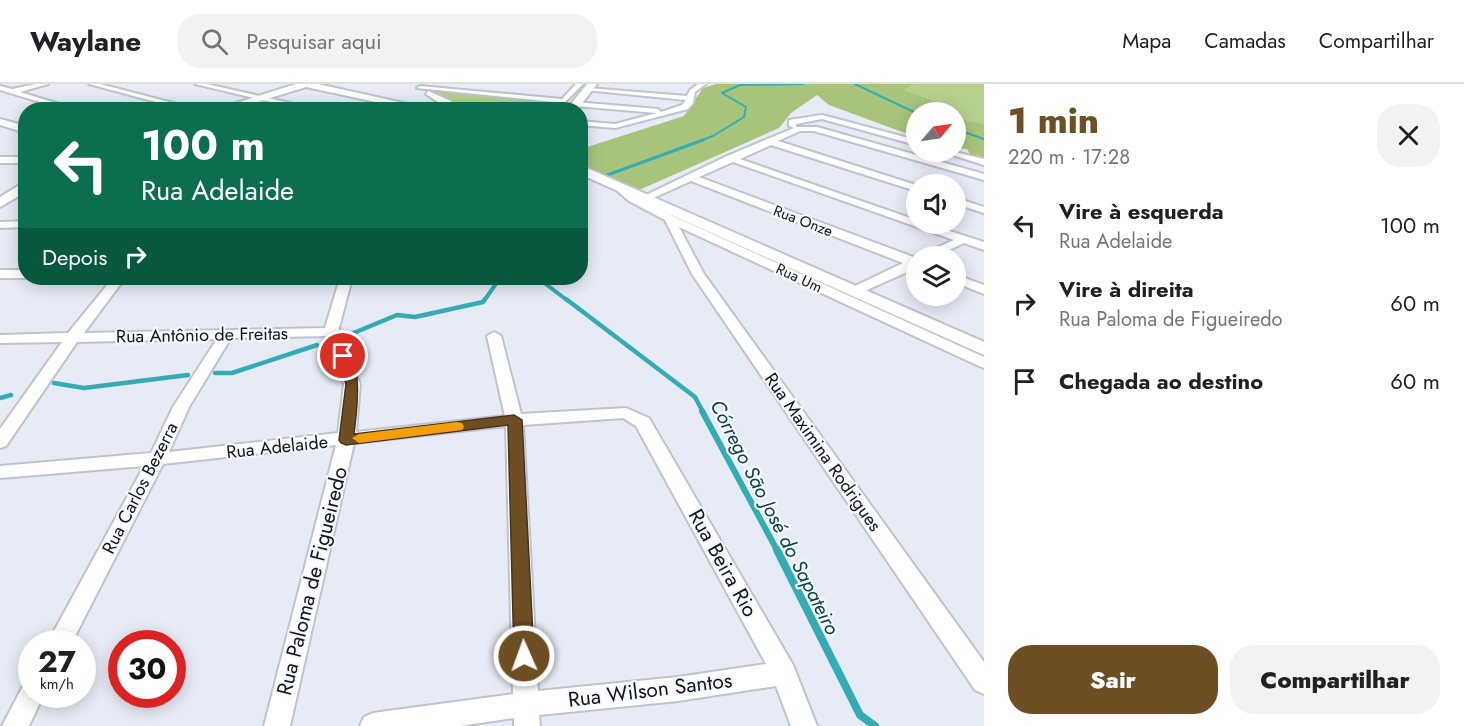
<!DOCTYPE html>
<html lang="pt">
<meta charset="utf-8">
<style>
body{margin:0;font-family:Jost,sans-serif;background:#f2f2f2;color:#202124;height:100vh;display:flex;flex-direction:column;font-size:22px;white-space:nowrap}
*{box-sizing:border-box;margin:0}
p{font-size:20px;color:#757577}
.icon{flex:none;width:33px;height:33px;fill:none;stroke:currentColor;stroke-width:2;stroke-linecap:round;stroke-linejoin:round}
.map{position:relative;flex:1;overflow:hidden}
.details{display:flex;flex-direction:column;background:#fff;width:480px}
.details>*{flex:none}
.hud{position:absolute;left:18px;top:18px;width:570px;height:183px;border-radius:24px;box-shadow:0 3px 15px #0003;background:#0b6e4f;color:#fff;overflow:hidden}
.needle{width:39px;rotate:61deg}
.tools{position:absolute;left:906px;top:18px;display:grid;gap:12px}
.tools a{display:grid;place-items:center;width:60px;height:60px;border-radius:50%;background:#fff;box-shadow:0 3px 15px #0003;font-size:30px}
.speed{position:absolute;left:18px;top:546px;display:flex;gap:12px;font-size:30px;font-weight:700;text-align:center}
.speed>*{display:grid;place-content:center;width:78px;height:78px;border-radius:50%;background:#fff;box-shadow:0 3px 15px #0003;line-height:1}
.speed small{font-size:15px;font-weight:400}
.speed .limit{border:9px solid #d22;background:#fff;color:#111}
.pin{position:absolute;display:grid;place-items:center;width:51px;height:51px;color:#fff;margin:-26px;border:3px solid #fff;border-radius:50%;box-shadow:0 2px 6px #0007}
.me{position:absolute;width:66px;margin:-33px;rotate:358deg;stroke-linejoin:round;filter:drop-shadow(0 0 4px #0008)}
.turn{display:flex;align-items:center;gap:21px;height:126px;padding:0 24px;font-size:27px}
.turn .icon{width:78px;height:78px;stroke-width:2.5}
.turn b{display:block;font-size:42px;line-height:51px}
.then{display:flex;align-items:center;height:57px;padding:0 24px;background:#0003;gap:12px;font-size:22px}
.round{display:grid;place-items:center;flex:none;width:63px;height:63px;border-radius:24px;background:#f2f2f2}
.overview{display:flex;align-items:center;justify-content:space-between;height:102px;padding:0 24px}
h1{font-size:36px;font-weight:800;line-height:45px;color:#6e4f24}
.cta{display:flex;gap:12px;margin-top:auto;padding:12px 24px}
.cta a{flex:1;height:69px;border-radius:24px;background:#6e4f24;color:#fff;font-size:24px;font-weight:800;line-height:69px;text-align:center}
.cta a+a{background:#f2f2f2;color:#202124}
ul{padding:0;list-style:none}
li{display:flex;align-items:center;gap:18px;height:78px;padding:0 24px}
li div{flex:1}
li b{display:block;font-size:22px}
li em{font-style:normal}
header{display:flex;align-items:center;gap:36px;box-sizing:border-box;height:84px;padding:0 30px;background:#fff;border-bottom:2px solid #e0e0e0}
header strong{font-size:28px}
nav{display:flex;gap:33px;margin-inline-start:auto;font-size:21px}
.search{width:420px;height:54px;background:#f2f2f2;display:flex;align-items:center;gap:15px;box-sizing:border-box;padding:0 21px;border-radius:24px;color:#757577;font-size:22px}
main{display:flex;flex:1;min-height:0}
.map>svg:first-child{display:block}
.green{fill:#b6d18e}
.forest{fill:#a7c47a}
.lines{fill:none;stroke-linecap:round;stroke-linejoin:round}
.stream-far5{stroke:#34acb4;stroke-width:2}
.stream-far4{stroke:#34acb4;stroke-width:3}
.stream-far3{stroke:#34acb4;stroke-width:4}
.stream-far2{stroke:#34acb4;stroke-width:4.5}
.stream-far1{stroke:#34acb4;stroke-width:6}
.stream{stroke:#34acb4;stroke-width:8}
.street-casing{stroke:#bfc3ce;stroke-width:4}
.secondary-casing{stroke:#bfc3ce;stroke-width:4}
.street{fill:#fff;fill-rule:evenodd}
.secondary{fill:#fff;fill-rule:evenodd}
.route{fill:#6e4f24;stroke:#483317;stroke-width:1.5}
.slow{fill:#f59e0b}
.labels{text-anchor:middle;stroke-width:4.5;stroke-linejoin:round;paint-order:stroke}
.far-street-label{font-size:15px;fill:#131519;stroke:#f5f8ff}
.street-label{font-size:18px;fill:#131519;stroke:#f5f8ff}
.water-label{font-size:20px;font-style:italic;fill:#094043;stroke:#f5f8ff}
.near-street-label{font-size:21px;fill:#131519;stroke:#f5f8ff}
</style>
<header>
<strong>Waylane</strong>
<div class="search"><svg class="icon" aria-label="search" viewBox="0 0 24 24"><circle cx="10" cy="10" r="6"/><path d="M15 15l6 6"/></svg>Pesquisar aqui</div>
<nav><a>Mapa</a><a>Camadas</a><a>Compartilhar</a></nav>
</header>
<main>
<div class="map">
<svg width="984" height="642" viewBox="0 0 984 642">
<rect width="100%" height="100%" fill="#e6ebf6"/>
<g class="green">
<path d="M913,0H984V40L956,34V28H935L940,19L903,6Z"/>
<path d="M424,6L560,18L555,25H459L454,21Z"/>
</g>
<g class="forest">
<path d="M716,0H913L904,6L940,19L935,27L938,28H916V53L829,21L817,11L791,29L779,44L637,107L581,82V65L684,32L703,4Z"/>
<path d="M956,34L984,40V75L970,70L967,65L956,64Z"/>
</g>
<g class="lines">
<g class="stream-far5">
<path d="M855,0L916,29"/>
<path d="M956,45L984,55"/>
<path d="M699,57L713,52L744,33L746,23L722,9L740,1L804,0"/>
</g>
<path class="stream-far4" d="M602,93L703,56"/>
<g class="stream-far3">
<path d="M538,194L568,217"/>
<path d="M484,217L500,194"/>
</g>
<g class="stream-far2">
<path d="M566,215L695,313L703,328"/>
<path d="M339,255L397,231L415,233L483,218L485,215"/>
<path d="M215,289H232L317,261"/>
<path d="M54,299L84,304L188,291"/>
<path d="M0,314L11,311"/>
</g>
<path class="stream-far1" d="M702,327L778,468"/>
<path class="stream" d="M777,466L860,631L875,642"/>
<defs>
<g id="street">
<path d="M36,0H48L20,8L79,26H66L0,6V2L12,5Z"/>
<path d="M89,0H100L200,26H186Z"/>
<path d="M195,0H207L321,26H305Z"/>
<path d="M576,0H583L564,19L417,4L420,2L562,15Z"/>
<path d="M698,0H706L695,8L693,19L688,25L615,44L580,41V37L615,40L657,29L575,22L571,20L575,18L658,25L661,28L682,21L686,16L585,6L588,4L687,12L690,6Z"/>
<path d="M428,7L451,17L458,26H450L426,10Z"/>
<path d="M822,31L916,56V61L822,35L796,40V43H817L984,90V96L814,47H800L778,57L916,101V107L771,61L740,75L916,136V140H928L984,158V166L964,159L937,172H922L924,169L954,156L733,78L699,93L916,174V184L856,211L849,207L851,204L903,179L691,97L651,115L642,113L727,72L794,44L789,42V36Z"/>
<path d="M943,68H955L984,75V81Z"/>
<rect x="0" y="73" width="26" height="6"/>
<path d="M614,100H620L637,113L673,132L984,273V284L979,282L679,143L704,190L984,578V610L975,606L692,190L665,136L629,117L614,104Z"/>
<path d="M956,114L984,123V129L956,120Z"/>
<path d="M26,137V143L0,144V138Z"/>
<path d="M0,186H26L27,194H0Z"/>
<path d="M956,191L984,201V210L956,199Z"/>
<path d="M113,194H125L84,249L325,244L340,194H352L338,248L360,300L356,348L505,332L487,252L494,248L501,252L521,330L626,324L649,334L793,581L817,642H791L776,602L678,617L539,631L540,642H514V634L460,642H360L364,633L373,629L513,610L506,342L354,359L290,642H264L336,361L163,380L71,560H47L144,382L0,394V382L151,369L173,323L217,255L77,258L6,362L0,364V345L62,258L0,259V251L68,249ZM326,252L344,300L338,349L169,368L189,323L231,254ZM623,334L636,342L766,580L678,593L538,607L523,341Z"/>
<path d="M32,598V610H44L29,642H2L23,602Z"/>
</g>
<g id="secondary">
<path d="M296,0H318L435,26H413L306,3L231,26H214Z"/>
<path d="M587,0H597L577,26H566Z"/>
<path d="M0,35L26,42V49L0,41Z"/>
<path d="M580,81L984,258V271L580,90Z"/>
<path d="M26,97V108L0,123V113Z"/>
</g>
</defs>
<use href="#street" class="street-casing"/>
<use href="#secondary" class="secondary-casing"/>
<use href="#street" class="street"/>
<use href="#secondary" class="secondary"/>
</g>
<path class="route" d="M343,268C365,275 356,332 354,350L514,331L522,336L534,572L531,579L524,581L517,579L514,572L508,341L346,361L341,359L339,356L346,300L337,272Z"/>
<path class="slow" d="M457,338L462,339L464,343L462,346L359,359L352,354L359,350Z"/>
<g class="labels">
<g class="far-street-label">
<text transform="translate(803 137) rotate(21)" y="5">Rua Onze</text>
<text transform="translate(799 194) rotate(25)" y="5">Rua Um</text>
</g>
<g class="street-label">
<text transform="translate(202 251) rotate(-1)" y="6">Rua Antônio de Freitas</text>
<text transform="translate(277 363) rotate(-6)" y="6">Rua Adelaide</text>
<text transform="translate(823 368) rotate(55)" y="6">Rua Maximina Rodrigues</text>
<text transform="translate(140 404) rotate(-63)" y="6">Rua Carlos Bezerra</text>
</g>
<g class="water-label">
<text transform="translate(775 433) rotate(63)" y="7">Córrego São José do Sapateiro</text>
</g>
<g class="near-street-label">
<text transform="translate(723 479) rotate(61)" y="7">Rua Beira Rio</text>
<text transform="translate(312 497) rotate(-76)" y="7">Rua Paloma de Figueiredo</text>
<text transform="translate(650 606) rotate(-7)" y="7">Rua Wilson Santos</text>
</g>
</g>
</svg>
<div class="tools">
<a><svg class="needle" viewBox="-14 -14 28 28"><path d="M0-13l5 13h-10z" fill="#e53935"/><path d="M0 13l5-13h-10z" fill="#757577"/></svg></a>
<a><svg class="icon" aria-label="sound" viewBox="0 0 24 24"><path d="M4 9h4l5-4v14l-5-4H4zM17 9q2 3 0 6"/></svg></a>
<a><svg class="icon" aria-label="layers" viewBox="0 0 24 24"><path d="M12 4l9 5-9 5-9-5zM3 14l9 5 9-5"/></svg></a>
</div>
<div class="speed"><div>27<small>km/h</small></div><div class="limit">30</div></div>
<div class="pin" style="left:343px;top:272px;background:#d93025"><svg class="icon" aria-label="arrive" viewBox="0 0 24 24"><path d="M6 21V4h12l-3 4 3 4H6"/></svg></div>
<svg class="me" style="left:524px;top:572px" viewBox="-20 -20 40 40"><circle r="17" fill="#6e4f24" stroke="#fff" stroke-width="3"/><path d="M0-11L8 9 0 5-8 9z" fill="#fff"/></svg>
<div class="hud">
<div class="turn"><svg class="icon" aria-label="left" viewBox="0 0 24 24"><path d="M17 20v-9H6M10 6l-5 5 5 5"/></svg><div><b>100 m</b>Rua Adelaide</div></div>
<div class="then">Depois<svg class="icon" aria-label="right" viewBox="0 0 24 24"><path d="M7 20v-9h11M14 6l5 5-5 5"/></svg></div>
</div>
</div>
<section class="details">
<div class="overview"><div><h1>1 min</h1><p>220 m · 17:28</p></div><a class="round"><svg class="icon" aria-label="close" viewBox="0 0 24 24"><path d="M6 6l12 12M18 6L6 18"/></svg></a></div>
<ul>
<li><svg class="icon" aria-label="left" viewBox="0 0 24 24"><path d="M17 20v-9H6M10 6l-5 5 5 5"/></svg><div><b>Vire à esquerda</b><p>Rua Adelaide</p></div><em>100 m</em></li>
<li><svg class="icon" aria-label="right" viewBox="0 0 24 24"><path d="M7 20v-9h11M14 6l5 5-5 5"/></svg><div><b>Vire à direita</b><p>Rua Paloma de Figueiredo</p></div><em>60 m</em></li>
<li><svg class="icon" aria-label="arrive" viewBox="0 0 24 24"><path d="M6 21V4h12l-3 4 3 4H6"/></svg><div><b>Chegada ao destino</b></div><em>60 m</em></li>
</ul>
<div class="cta"><a>Sair</a><a>Compartilhar</a></div>
</section>
</main>
